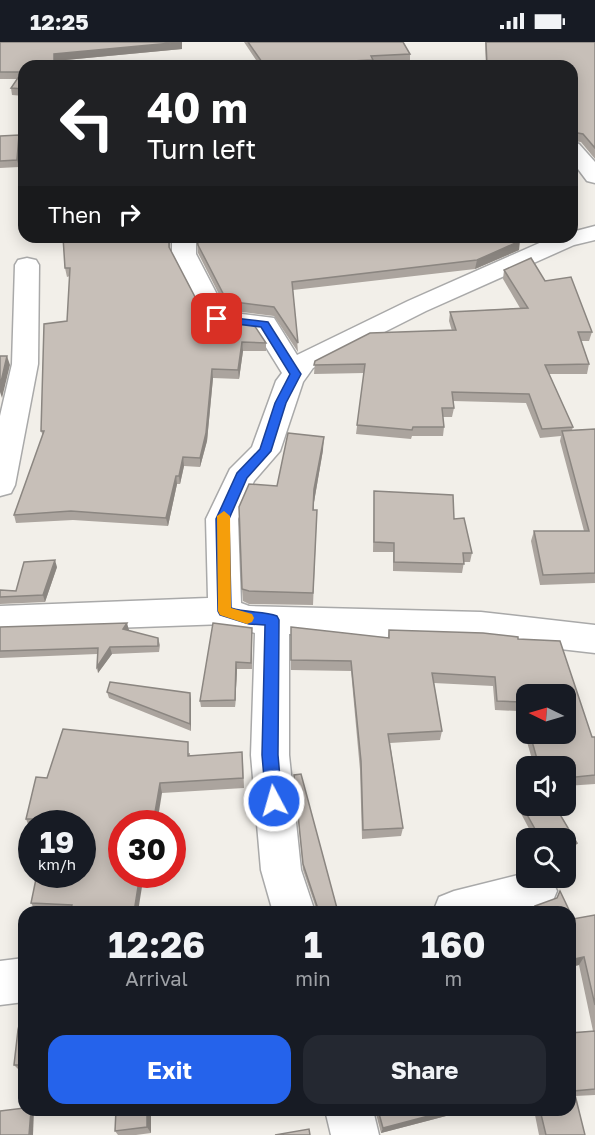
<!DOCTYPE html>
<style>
body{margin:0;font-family:"Golos Text",sans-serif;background:#242831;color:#f1f3f6;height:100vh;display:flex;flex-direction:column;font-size:22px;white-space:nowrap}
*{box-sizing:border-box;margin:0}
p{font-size:20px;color:#9ea1a6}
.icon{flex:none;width:33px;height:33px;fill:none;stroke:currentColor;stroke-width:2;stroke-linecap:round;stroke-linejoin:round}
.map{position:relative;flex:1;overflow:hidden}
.panel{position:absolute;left:18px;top:864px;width:558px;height:210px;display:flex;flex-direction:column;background:#171b24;border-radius:18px;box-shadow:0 3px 15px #0003}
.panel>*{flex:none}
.banner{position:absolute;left:18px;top:18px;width:560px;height:183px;border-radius:18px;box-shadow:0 3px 15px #0003;background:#202124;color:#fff;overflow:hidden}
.needle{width:39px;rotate:275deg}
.controls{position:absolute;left:516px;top:642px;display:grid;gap:12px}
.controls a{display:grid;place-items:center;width:60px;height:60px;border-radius:12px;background:#171b24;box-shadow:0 3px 15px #0003;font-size:30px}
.speed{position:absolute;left:18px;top:768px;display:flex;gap:12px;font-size:30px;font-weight:700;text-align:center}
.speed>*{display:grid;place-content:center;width:78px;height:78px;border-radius:50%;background:#171b24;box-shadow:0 3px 15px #0003;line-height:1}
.speed small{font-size:15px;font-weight:400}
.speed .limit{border:9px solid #d22;background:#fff;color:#111}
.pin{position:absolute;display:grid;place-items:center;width:51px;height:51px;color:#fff;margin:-26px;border-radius:12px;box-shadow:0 3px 9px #0006}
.me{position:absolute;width:66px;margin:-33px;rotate:354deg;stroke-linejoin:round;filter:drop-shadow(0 0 4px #0008)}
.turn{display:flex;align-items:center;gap:21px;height:126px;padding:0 30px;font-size:27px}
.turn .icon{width:78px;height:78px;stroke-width:2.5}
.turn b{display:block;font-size:42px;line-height:51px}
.then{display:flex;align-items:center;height:57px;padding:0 30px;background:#0003;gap:12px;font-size:22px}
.eta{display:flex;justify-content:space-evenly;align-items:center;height:102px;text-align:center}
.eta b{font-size:36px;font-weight:700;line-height:42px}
.action{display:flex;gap:12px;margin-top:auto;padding:12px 30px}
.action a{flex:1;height:69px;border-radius:18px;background:#2563eb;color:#fff;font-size:24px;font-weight:700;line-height:69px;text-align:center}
.action a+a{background:#242831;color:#f1f3f6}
.status{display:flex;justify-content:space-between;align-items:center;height:42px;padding:0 30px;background:#171b24;direction:ltr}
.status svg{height:16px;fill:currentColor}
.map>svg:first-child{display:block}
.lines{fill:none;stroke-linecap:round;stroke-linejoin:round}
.minor-casing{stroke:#a9a9a9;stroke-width:3}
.minor{fill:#fff;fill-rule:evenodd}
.wall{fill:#aba49e;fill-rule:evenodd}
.shaded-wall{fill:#8b8681}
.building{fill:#c7bfb8;stroke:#8b8681;stroke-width:1.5}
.route{fill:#2563eb;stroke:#184099;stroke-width:1.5}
.slow{fill:#f59e0b}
</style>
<div class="status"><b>12:25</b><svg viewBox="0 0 49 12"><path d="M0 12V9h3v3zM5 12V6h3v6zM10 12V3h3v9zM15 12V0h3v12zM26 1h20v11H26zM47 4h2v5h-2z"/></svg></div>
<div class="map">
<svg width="595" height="1093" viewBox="0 0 595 1093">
<rect width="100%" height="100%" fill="#f2efe9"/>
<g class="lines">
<defs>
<g id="minor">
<path d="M572,100L579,102L595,120V141L587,139L572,119Z"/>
<path d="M595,184V198L574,203L426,269L313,326L303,340L280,409L254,439L238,477L241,561L249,564L481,570L595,583V611L481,598L289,592V713L301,828L315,870H273L261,828L251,713L255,591L225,582L0,590V564L208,556L206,477L230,427L252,405L276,339L282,331L256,289L208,282L172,212V195H196V212L226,270L274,276L297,313L408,259L553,195H572V190Z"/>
<path d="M27,216L36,218L39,223L38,322L15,443L11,451L0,454V374L12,322L15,223L18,218Z"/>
<path d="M526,831V836H551L557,849L551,863L532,870H433L439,855L454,849Z"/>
<path d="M24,916V960L0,963V919Z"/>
<path d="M325,1068H373L379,1093H331Z"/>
</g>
</defs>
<use href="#minor" class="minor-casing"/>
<use href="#minor" class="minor"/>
</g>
<g class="wall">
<path d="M0,0L182,7L55,19V24H24V54L12,53L11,46L18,37H0Z"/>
<path d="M244,0H403L410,12V18L373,20V24H260Z"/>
<path d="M485,0H595V117L581,100L573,99V113L572,119V24H486Z"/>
<path d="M19,93L20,100L19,125L0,126V94Z"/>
<path d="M63,195H170V207L205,274L266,301V309H243L239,337L213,336L207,399L200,425L184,424L180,442H177L168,484L73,478L16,481L14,473L43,394L41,389L67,279L70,234L67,235L65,226Z"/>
<path d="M197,195L519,208L475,227L293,248L298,310L274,274L227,268L198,211Z"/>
<path d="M504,228L545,239L592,290L589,299H581L589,322L587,332H549L573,385L572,388L595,387V543V541L540,543L531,499L534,489H584L560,399L561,394L540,396L526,361L453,359L454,366L452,375H443L444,385L443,394H412L411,397L356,392L364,331L314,332L315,319L452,289L449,279L450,270L520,266L503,237Z"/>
<path d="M323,408L314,460V468H317L313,563L249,562L243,559L242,547L277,444Z"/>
<path d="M374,449L454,477L472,511L470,520H464L462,531L393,529V510H373Z"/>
<path d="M57,525L45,560L0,562V548L16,549Z"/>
<path d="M0,585L129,588L128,589L158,596L160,603L159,610L112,612L98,631L97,612L0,616Z"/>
<path d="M291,585L388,596L389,588L518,597L592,695H595V742L566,744V724H534L518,669L495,668L493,644L434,641L442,689L440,698L390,701L403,786L401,794L362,797L360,728L351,629L291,628ZM526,652L566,692H526Z"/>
<path d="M252,586V627H237L235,665H201L200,659Z"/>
<path d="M107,650L191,657V689L109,656Z"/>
<path d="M190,711V713L243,720L244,746L162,751L122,782L138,870H36L31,861L82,782H32V787H30L26,777L47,736Z"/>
<path d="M294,733L338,870H293V867H315L316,866L303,828Z"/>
<path d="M519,758L577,801L574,807L566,796H534L517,764Z"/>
<path d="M535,864L570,870H532Z"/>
<path d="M570,871L573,877L595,873V1053L575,1054L585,1093H539L534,1068H570V991L593,989L579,923L570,925Z"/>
<path d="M24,962V1027H18L14,1023Z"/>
<path d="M151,1068V1091L136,1093H118L115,1089Z"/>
<path d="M375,1068H469L381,1091Z"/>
</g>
<g class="shaded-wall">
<path d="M182,0V7L55,19V24H54V12Z"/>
<path d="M19,93L20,100L19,125L17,118Z"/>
<path d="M520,199L519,208L475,227L477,218Z"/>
<path d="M242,300L243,309L239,337L238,328Z"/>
<path d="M7,314L10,323L2,356L0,350V344Z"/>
<path d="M212,327L213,336L207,399L200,425V416Z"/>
<path d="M324,395L323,408L314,460V447Z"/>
<path d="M183,415L184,424L180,442L179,434Z"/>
<path d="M176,434L177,442L168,484L166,476Z"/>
<path d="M55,518L57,525L45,560L43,553Z"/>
<path d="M127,581L129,588L124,594L123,587Z"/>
<path d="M110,605L112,612L98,631L97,625Z"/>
<path d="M236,620L237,627L235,665V658Z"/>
<path d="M190,651L191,657V689L190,682Z"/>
<path d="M160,741L162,751L157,782H153Z"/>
<path d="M577,801L574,807L566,810V805Z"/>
<path d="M140,832H144L138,870H134Z"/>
<path d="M584,915L579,923L570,925V918Z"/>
<path d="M31,1068H34L33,1093H29Z"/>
<path d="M147,1068H151V1091L147,1085Z"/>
<path d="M451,1068H469L381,1091L383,1086Z"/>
</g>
<g class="building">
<path d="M0,0H182L54,12V24H24V47L11,46L22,30H0Z"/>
<path d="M248,0H403L410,12L371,14L373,18L264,23Z"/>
<path d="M486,0H595V106L583,92L572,90L573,113H572V24H487Z"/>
<path d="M19,93L17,118L0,119V94Z"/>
<path d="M63,195H169V205L205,274L254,283L266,301L242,300L238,328L212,327L206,391L200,416L183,415L179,434H176L166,476L71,469L14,473L44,389H41L44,282L67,279L70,226H65Z"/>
<path d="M197,195H518L520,199L477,218L292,240L298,301L274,265L227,259L198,203Z"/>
<path d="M531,216L545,239L571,235L592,290H578L589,322L545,323L573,385L542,387L529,352L452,350L454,366H442L444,385H413L412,388L357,383L365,322L314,323L315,319L370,291L456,288L450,270L528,266L504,228Z"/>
<path d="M0,314H7L0,344Z"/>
<path d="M595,387V531L543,533L534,489H589L562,389Z"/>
<path d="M288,391L324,395L314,447L313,468H317L313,551L249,549L242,547L239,465L249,442L277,444Z"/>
<path d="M374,449L453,453L454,477L464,476L472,511H463L464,522L394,520V501L374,500Z"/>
<path d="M55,518L43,553L0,555V548L16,549L24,520Z"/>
<path d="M127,581L123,587L158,596V604L110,605L97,625L98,606L0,609V585Z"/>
<path d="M213,581L252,586L251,621L236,620L235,658L200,659Z"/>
<path d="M291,585L389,596V588L483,591L518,595V597L560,599L592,695H595V733L566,736V724H539L530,692H566V652H526V679L521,660L497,659L495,635L432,631L442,689L388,692L403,786L363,788L361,719L351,619L291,618Z"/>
<path d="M110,640L190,651V682L107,650Z"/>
<path d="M63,687L188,700V714L242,710L243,736L160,741L153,782H122V832H140L134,870H70L72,863L31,861L37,832H82V782H48L49,777H26L36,735L47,736Z"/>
<path d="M301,732L338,870H293V867H315L317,864L303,822L294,733Z"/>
<path d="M526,755V764H555L577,801L566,805V796H540L519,758Z"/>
<path d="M560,849L570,870H538L535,864L557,856Z"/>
<path d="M570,871L573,877L595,873V963L584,915L570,918Z"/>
<path d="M24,962V1023H14L18,988Z"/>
<path d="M595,989V1047L574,1049L585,1093H546L540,1068H570V991Z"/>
<path d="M24,1066V1068H31L29,1093H0V1069Z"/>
<path d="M116,1068H147V1085L115,1089Z"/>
<path d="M378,1068H451L383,1086Z"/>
<path d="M309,1087L310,1093H275Z"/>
</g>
<path class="route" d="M217,274L268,280L301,332L286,361L271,409L247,436L229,477L231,566C247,571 264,569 277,574L279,578L278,713L282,759L280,764L274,767L269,764L266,759L262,713L265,583L249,582L220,573L218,569L216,477L237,431L260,407L275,361L290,332L261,285L213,279V275Z"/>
<path class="slow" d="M224,469L230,474L231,566L252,572L254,576L252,580L247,582L220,573L218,569L217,474Z"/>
</svg>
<div class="controls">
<a><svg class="needle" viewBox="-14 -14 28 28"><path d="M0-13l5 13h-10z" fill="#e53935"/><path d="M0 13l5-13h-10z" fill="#9ea1a6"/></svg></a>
<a><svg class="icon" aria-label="sound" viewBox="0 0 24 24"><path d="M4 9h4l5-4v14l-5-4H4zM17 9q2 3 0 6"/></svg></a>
<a><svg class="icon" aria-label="search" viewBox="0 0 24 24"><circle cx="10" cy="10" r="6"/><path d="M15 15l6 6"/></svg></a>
</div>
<div class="speed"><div>19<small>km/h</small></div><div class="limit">30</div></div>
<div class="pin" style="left:217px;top:277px;background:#d93025"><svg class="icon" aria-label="arrive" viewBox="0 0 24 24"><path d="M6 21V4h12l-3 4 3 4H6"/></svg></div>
<svg class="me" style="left:274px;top:759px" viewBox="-20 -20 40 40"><circle r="17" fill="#2563eb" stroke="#fff" stroke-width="3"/><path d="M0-11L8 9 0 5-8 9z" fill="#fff"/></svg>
<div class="banner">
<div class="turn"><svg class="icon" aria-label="left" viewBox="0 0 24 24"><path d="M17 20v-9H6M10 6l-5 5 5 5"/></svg><div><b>40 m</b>Turn left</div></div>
<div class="then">Then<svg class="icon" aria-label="right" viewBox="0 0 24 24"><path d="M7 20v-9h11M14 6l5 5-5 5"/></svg></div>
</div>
<section class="panel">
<div class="eta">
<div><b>12:26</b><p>Arrival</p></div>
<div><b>1</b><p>min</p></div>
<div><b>160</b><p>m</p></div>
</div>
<div class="action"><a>Exit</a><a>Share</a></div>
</section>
</div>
